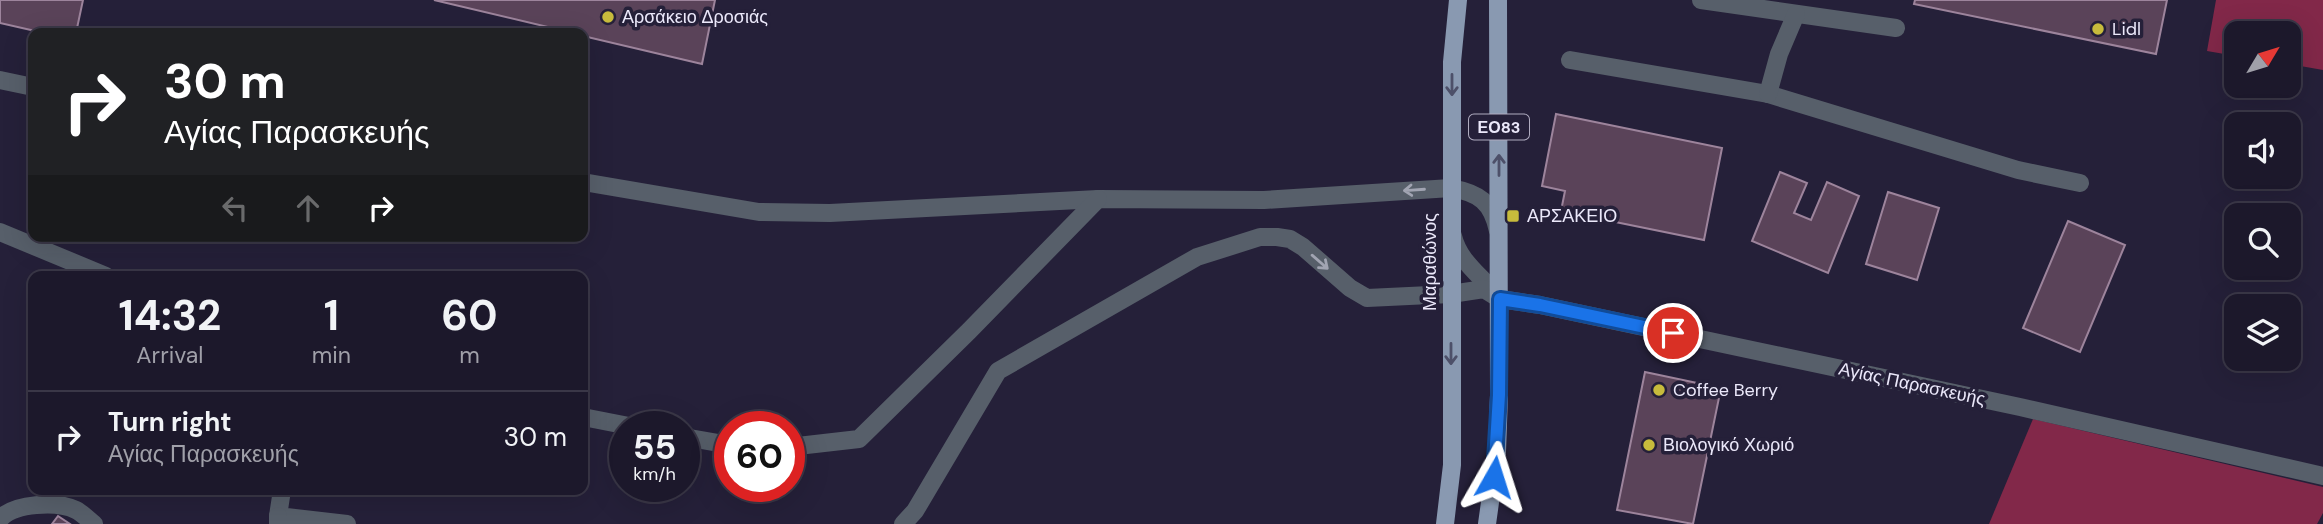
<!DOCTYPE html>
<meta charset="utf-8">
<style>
body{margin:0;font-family:"DM Sans",sans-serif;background:#292537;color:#f1f3f6;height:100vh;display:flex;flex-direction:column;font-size:26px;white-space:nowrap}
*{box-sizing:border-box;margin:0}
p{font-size:23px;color:#a0a0a9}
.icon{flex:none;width:38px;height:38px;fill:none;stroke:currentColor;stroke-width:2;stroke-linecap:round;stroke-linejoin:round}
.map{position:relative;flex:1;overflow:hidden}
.sheet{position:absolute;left:28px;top:271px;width:560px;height:224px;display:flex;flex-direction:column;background:#1c182b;border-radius:14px;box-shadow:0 7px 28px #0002,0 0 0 2px #3a3747}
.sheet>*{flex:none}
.hud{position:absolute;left:28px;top:28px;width:560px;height:214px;border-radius:14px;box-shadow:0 7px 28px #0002,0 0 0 2px #3a3747;background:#202124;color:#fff;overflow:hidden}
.needle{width:46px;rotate:52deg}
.tools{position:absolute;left:2224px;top:21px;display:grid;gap:14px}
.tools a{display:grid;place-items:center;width:77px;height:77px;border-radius:14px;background:#1c182b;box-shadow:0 7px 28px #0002,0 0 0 2px #3a3747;font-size:35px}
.speed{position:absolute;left:609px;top:411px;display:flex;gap:14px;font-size:35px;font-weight:700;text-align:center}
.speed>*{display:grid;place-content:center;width:91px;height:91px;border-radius:50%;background:#1c182b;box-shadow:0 7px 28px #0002,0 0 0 2px #3a3747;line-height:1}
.speed small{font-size:18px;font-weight:400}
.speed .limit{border:10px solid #d22;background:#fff;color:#111}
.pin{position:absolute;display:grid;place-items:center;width:60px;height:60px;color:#fff;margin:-30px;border:4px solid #fff;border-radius:50%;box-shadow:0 2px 7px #0007}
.me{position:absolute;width:77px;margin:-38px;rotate:6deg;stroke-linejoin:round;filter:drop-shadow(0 0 5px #0008)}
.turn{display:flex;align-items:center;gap:24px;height:147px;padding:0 21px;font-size:32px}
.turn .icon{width:91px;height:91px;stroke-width:2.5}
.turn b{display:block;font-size:49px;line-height:60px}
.lanes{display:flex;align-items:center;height:66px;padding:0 21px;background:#0003;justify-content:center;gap:35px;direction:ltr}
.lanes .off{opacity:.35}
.eta{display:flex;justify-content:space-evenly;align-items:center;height:119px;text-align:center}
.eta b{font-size:42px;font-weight:700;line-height:49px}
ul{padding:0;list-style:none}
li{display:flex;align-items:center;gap:21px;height:91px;padding:0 21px;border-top:2px solid #3a3747}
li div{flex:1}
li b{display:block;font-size:26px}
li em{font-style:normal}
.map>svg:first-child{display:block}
.forest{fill:#822849}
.building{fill:#5a4359;stroke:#9d849c;stroke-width:2}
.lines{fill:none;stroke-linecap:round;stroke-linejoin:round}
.service{stroke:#575f6a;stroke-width:18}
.minor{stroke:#575f6a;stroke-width:18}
.primary{stroke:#8999b1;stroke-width:18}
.oneway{stroke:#4d5069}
.oneway2{stroke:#a1a4b2}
.route-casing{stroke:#114b97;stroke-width:18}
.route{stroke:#1a73e8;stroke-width:12}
.poi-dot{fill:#c7bb3c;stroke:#252039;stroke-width:2.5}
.labels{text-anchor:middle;stroke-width:7;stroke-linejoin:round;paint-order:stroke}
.shield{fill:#252039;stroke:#b0acc0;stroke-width:2}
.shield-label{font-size:16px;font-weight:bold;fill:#ebe8fa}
.poi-label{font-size:18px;fill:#ebe8fa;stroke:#252039;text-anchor:start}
.street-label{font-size:18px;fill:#ebe8fa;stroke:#252039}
</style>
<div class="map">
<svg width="2323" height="524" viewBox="0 0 2323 524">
<rect width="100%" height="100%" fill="#252039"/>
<g class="forest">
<path d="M2216,0H2323V70L2289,64V33H2236V56L2207,51Z"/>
<path d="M2033,419L2323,487V513L2317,524H1989Z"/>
</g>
<g class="building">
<path d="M0,0H83L76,33H44L0,23Z"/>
<path d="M434,0H715L702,64L583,36V33H573Z"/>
<path d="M1915,0H2167L2156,54L1914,4Z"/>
<path d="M1556,114L1722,148L1704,240L1561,211L1565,191L1542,186Z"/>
<path d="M1780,172L1807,183L1794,213L1811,220L1827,182L1859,196L1828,273L1752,241Z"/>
<path d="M1888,192L1939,208L1917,280L1866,264Z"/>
<path d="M2068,221L2125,245L2080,352L2023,328Z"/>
<path d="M1645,372L1721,388L1693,524L1617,510Z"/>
<path d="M58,516L70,524H52Z"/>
</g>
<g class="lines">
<g class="service">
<path d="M0,80L33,87"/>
<path d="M583,182L759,212L830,213L1098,199L1264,200L1451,188C1479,193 1492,202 1498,231"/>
<path d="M0,232L106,276"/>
<path d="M583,417L634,427"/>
<path d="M684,437L730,445"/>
<path d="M789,447L859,439L969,331L1098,199"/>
<path d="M282,490L278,516L347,524"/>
<path d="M0,519C14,503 57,501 76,510C82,513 89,520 94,524"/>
<path d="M903,524L915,511L998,371L1197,257L1260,237H1277L1290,239L1303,247L1350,288L1367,298L1451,294"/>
</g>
<g class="minor">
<path d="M1701,0L1896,28"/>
<path d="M1570,60L1768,94L2018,170L2080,183"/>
<path d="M1768,94L1779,54L1796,14"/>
<path d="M1453,236C1459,261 1479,274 1495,293"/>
<path d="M1451,294L1484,289L1500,299L1540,305L2020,407L2323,476"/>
<path d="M278,524V516"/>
</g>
<g class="primary">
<path d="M1445,524L1452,465V62L1458,0"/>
<path d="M1487,524L1497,452L1499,395L1498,0"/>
</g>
</g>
<defs><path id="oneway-shaft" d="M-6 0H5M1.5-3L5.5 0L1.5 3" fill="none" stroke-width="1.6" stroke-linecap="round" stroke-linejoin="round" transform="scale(1.75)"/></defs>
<g class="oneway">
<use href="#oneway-shaft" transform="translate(1452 85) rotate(90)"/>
<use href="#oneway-shaft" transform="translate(1499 165) rotate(-90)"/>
<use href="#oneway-shaft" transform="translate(1451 354) rotate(90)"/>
</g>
<g class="oneway2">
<use href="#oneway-shaft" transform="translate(1414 190) rotate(176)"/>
<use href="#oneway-shaft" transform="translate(1320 262) rotate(41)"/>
</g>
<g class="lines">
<defs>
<path id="route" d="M1494,477L1499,395L1500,299L1540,305L1673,333"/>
</defs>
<use href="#route" class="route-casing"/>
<use href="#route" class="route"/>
</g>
<g class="poi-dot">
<circle cx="608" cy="17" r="7"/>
<circle cx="2098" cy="29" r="7"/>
<rect x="1506" y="209" width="14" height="14" rx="3.5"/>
<circle cx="1659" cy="390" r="7"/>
<circle cx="1649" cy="445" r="7"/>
</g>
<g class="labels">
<rect class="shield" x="1469" y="114.5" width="60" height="25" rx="5"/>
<g class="shield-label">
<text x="1499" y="133">ΕΟ83</text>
</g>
<g class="poi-label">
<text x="622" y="23">Αρσάκειο Δροσιάς</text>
<text x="2112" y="35">Lidl</text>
<text x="1527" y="222">ΑΡΣΑΚΕΙΟ</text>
<text x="1673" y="396">Coffee Berry</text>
<text x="1663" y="451">Βιολογικό Χωριό</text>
</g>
<g class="street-label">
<text transform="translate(1430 262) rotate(-90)" y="6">Μαραθώνος</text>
<text transform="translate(1912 384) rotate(12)" y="6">Αγίας Παρασκευής</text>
</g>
</g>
</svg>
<div class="tools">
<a><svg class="needle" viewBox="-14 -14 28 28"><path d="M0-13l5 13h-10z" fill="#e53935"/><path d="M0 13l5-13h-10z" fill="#a0a0a9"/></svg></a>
<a><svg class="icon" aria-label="sound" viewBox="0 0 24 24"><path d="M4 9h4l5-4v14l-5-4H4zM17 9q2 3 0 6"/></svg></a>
<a><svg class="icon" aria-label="search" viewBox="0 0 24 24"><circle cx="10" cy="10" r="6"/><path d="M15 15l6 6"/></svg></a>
<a><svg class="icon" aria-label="layers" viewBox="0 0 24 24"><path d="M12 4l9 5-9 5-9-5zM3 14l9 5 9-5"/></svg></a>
</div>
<div class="speed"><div>55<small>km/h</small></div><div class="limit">60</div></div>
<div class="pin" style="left:1673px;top:333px;background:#d93025"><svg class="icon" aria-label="arrive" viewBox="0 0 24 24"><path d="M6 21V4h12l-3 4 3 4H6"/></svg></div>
<svg class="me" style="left:1494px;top:477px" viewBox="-20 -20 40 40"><path d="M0-17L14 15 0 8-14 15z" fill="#1a73e8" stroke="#fff" stroke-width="4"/></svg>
<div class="hud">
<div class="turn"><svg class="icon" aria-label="right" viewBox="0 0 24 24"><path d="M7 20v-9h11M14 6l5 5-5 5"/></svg><div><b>30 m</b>Αγίας Παρασκευής</div></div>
<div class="lanes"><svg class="icon off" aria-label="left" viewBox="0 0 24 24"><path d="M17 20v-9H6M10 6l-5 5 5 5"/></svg><svg class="icon off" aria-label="ahead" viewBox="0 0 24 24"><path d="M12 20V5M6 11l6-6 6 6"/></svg><svg class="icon" aria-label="right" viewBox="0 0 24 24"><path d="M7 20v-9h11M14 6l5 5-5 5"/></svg></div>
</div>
<section class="sheet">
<div class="eta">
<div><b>14:32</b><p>Arrival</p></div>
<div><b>1</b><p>min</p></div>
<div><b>60</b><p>m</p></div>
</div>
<ul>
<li><svg class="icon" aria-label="right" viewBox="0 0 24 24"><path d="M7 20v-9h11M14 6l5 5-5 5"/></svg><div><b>Turn right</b><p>Αγίας Παρασκευής</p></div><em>30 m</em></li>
</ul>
</section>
</div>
